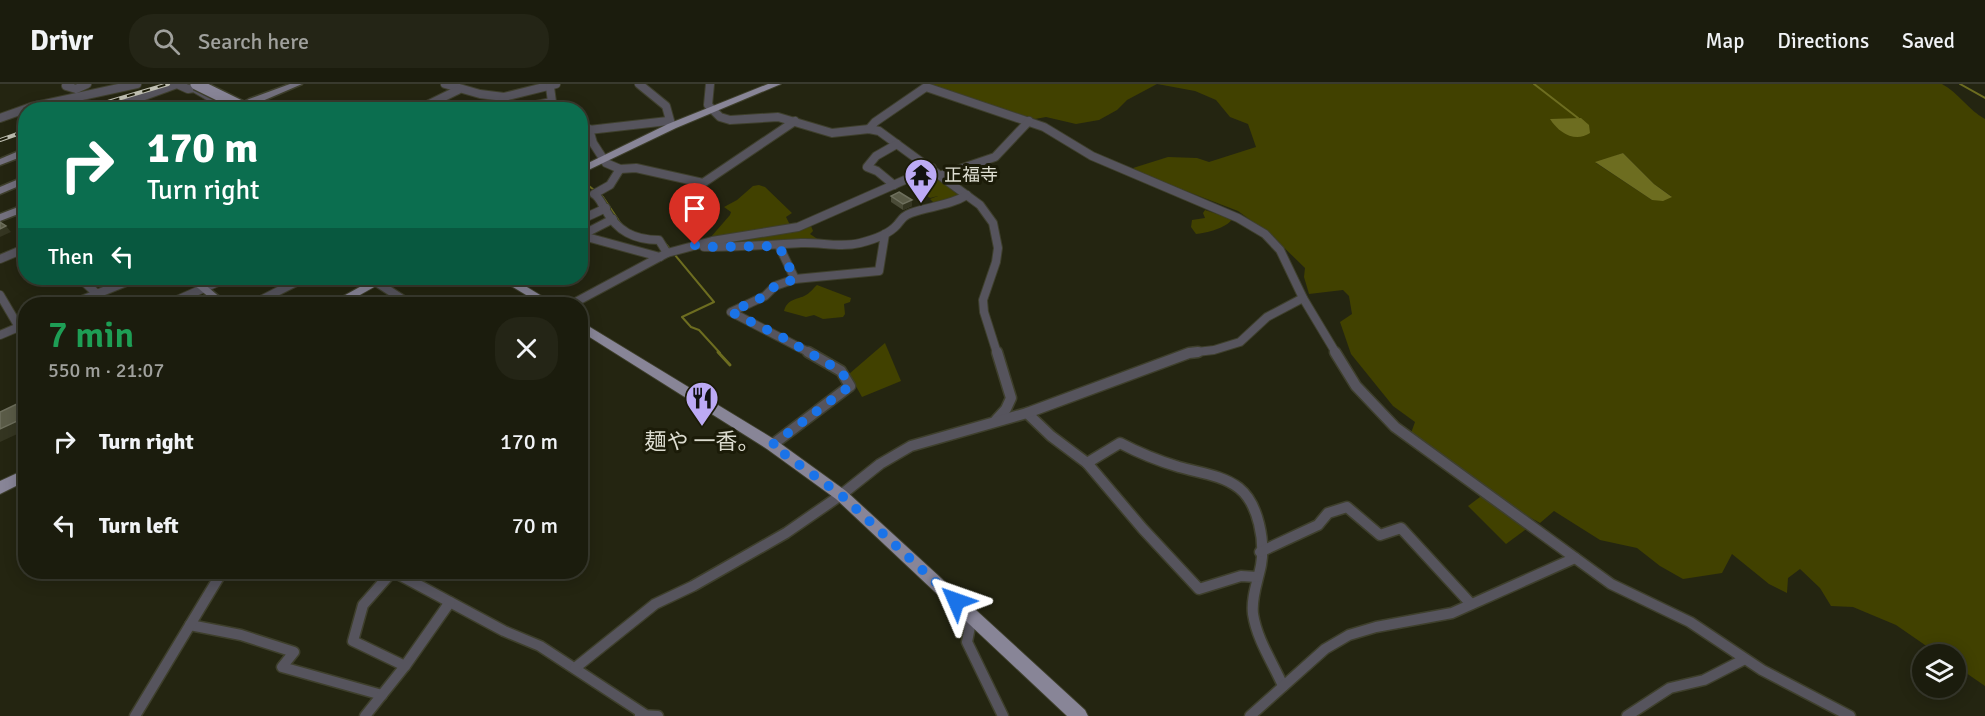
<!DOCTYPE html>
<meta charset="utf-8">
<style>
body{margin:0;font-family:Signika,"Noto Sans JP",sans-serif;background:#242516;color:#f1f3f6;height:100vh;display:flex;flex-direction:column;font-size:22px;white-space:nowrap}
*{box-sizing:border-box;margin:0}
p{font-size:20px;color:#a0a19d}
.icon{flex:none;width:33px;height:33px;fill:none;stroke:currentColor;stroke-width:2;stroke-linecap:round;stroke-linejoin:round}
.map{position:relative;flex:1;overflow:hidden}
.details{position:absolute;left:18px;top:213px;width:570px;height:282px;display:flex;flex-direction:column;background:#1b1c0d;border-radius:24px;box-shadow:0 3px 15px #0003,0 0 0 2px #393a2e}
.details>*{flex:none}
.hud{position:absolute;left:18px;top:18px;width:570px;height:183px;border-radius:24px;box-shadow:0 3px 15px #0003,0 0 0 2px #393a2e;background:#0b6e4f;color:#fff;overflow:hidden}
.buttons{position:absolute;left:1912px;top:560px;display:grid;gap:12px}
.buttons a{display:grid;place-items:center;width:54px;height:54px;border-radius:50%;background:#1b1c0d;box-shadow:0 3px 15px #0003,0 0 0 2px #393a2e;font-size:30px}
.pin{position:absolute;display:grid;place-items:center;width:51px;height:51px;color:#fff;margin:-62px -26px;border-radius:50% 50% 50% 0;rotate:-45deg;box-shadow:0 0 6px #0007}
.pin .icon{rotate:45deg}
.me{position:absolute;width:66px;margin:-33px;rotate:313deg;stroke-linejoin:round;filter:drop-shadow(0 0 4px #0008)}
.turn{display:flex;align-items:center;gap:21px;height:126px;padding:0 30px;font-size:27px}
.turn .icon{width:78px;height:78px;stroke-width:2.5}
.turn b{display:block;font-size:42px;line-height:51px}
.then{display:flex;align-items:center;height:57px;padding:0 30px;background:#0003;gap:12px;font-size:22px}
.round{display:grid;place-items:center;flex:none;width:63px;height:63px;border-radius:24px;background:#242516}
.headline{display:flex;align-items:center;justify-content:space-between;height:102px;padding:0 30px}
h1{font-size:36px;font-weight:600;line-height:45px;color:#1e9e55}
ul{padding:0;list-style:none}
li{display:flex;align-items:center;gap:18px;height:84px;padding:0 30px}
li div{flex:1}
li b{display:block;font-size:22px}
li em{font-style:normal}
header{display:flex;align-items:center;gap:36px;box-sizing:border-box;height:84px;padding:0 30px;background:#1b1c0d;border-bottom:2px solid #393a2e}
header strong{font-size:28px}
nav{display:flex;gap:33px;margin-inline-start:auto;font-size:21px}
.search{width:420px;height:54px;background:#242516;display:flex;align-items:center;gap:15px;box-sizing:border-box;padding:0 21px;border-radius:24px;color:#a0a19d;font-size:22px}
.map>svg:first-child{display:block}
.green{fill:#414100;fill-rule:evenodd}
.water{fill:#6d6d20}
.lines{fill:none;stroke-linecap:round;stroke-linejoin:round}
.stream-far1{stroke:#6d6d20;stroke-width:2}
.stream{stroke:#6d6d20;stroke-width:3}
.street-far1-casing{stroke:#3e3f2c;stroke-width:10}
.street-casing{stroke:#3e3f2c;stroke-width:13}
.secondary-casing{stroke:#3e3f2c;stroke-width:3}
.primary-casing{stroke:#3e3f2c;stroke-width:2}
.street-far1{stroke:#56545d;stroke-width:8}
.street{stroke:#56545d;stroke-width:10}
.secondary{fill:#73707e;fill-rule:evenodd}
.primary{fill:#888597;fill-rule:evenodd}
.rail-casing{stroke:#c0c0b3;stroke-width:4}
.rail{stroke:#1b1b08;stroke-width:2;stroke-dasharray:8;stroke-linecap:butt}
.primary-bridge-casing{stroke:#3e3f2c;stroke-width:14;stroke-linecap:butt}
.primary-bridge{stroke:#888597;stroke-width:11}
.wall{fill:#4a4b37}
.shaded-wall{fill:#343521}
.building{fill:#5a5b47;stroke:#6e6f5d;stroke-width:1.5}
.route{stroke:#1a73e8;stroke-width:10;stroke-dasharray:0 18}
.labels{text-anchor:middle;stroke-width:6;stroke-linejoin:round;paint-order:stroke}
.far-poi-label{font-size:18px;fill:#ddddd1;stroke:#1b1b08;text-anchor:start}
.poi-label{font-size:22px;fill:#ddddd1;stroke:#1b1b08}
</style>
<header>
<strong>Drivr</strong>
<div class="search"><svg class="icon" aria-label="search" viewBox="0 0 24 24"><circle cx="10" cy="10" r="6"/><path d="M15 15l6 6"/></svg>Search here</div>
<nav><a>Map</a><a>Directions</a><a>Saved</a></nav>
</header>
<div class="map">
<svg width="1985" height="632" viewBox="0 0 1985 632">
<rect width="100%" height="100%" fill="#242511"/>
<g class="green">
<path d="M923,0H1942C1959,9 1968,26 1985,35V602L1956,582V570H1938L1896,541L1853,523L1831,522L1820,504L1800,485L1788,494L1787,509L1769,500L1732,470L1722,489L1683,495L1660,482L1637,464L1600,456L1554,427L1540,439C1494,414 1456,377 1411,349L1415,338L1393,322L1351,270L1340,238L1352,230L1349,212L1343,206L1309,210L1304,193L1305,184L1271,151L1238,127L1139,89L1133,84L1168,73L1197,74L1209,78L1256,63L1248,40L1230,33L1216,16L1195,7L1157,0L1127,16L1117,26L1099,36L1076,40L1046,33L1035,35ZM1623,69L1654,100L1671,112L1652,116L1596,79Z"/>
<path d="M940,93L962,111L936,121L930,115L938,112L930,114L911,100Z"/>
<path d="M759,101L765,103L792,129L786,133L790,141L710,154L730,131L731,128L724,123L737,116L753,102Z"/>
<path d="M1205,126L1232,135C1227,144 1206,149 1196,150L1191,143L1192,136L1205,134L1203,129Z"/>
<path d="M811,142L813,147L810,150L819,156L722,160L725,158Z"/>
<path d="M817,201L851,214L850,218L844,220L845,230L843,233L823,235L814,231L806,233L784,227C788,212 801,217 810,208C813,206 814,203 817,201Z"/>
<path d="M885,259L901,297L862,313L849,290Z"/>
<path d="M1484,410L1529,443L1506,460L1468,422Z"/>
</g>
<g class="water">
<path d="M1581,34L1589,41L1590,49C1575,59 1559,49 1550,35Z"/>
<path d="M1623,69L1654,100L1672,113L1663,117L1652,116L1595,78Z"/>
</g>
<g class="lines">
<g class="stream-far1">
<path d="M1534,0L1578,34"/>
<path d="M1960,0L1985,14"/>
<path d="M580,95L603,113L621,140"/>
<path d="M665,159L714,218L682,233L691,243L699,246L720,269"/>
</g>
<path class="stream" d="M718,268L730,281"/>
<defs>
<g id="street-far1">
<path d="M70,0L66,2L76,5L87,0"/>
<path d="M445,0L480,10L504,13"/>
<path d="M639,0L666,22L671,40"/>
<path d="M710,0L708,21L720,33L730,36L778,33L832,49L869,45L879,47L980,121L993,139L998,164L996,178L983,216L984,228L997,269"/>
<path d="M114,23L177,0L188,5L194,4L232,26"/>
<path d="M417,26L458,6"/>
<path d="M499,26L504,13L556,0"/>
<path d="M510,26L552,18L550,3"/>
<path d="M0,34L31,23L137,0"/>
<path d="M589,45L593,59L606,79L620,85L636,84L703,99L795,37"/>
<path d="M869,45L875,38L926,3L1044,43L1092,72L1238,134L1265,150L1280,166L1303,214L1336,269"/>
<path d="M580,47L668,37"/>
<path d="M620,85L610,101L594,110C600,114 601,119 605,125C617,147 634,156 659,156L667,169"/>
<path d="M942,91L995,73L1029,37"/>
<path d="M894,101L877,87L867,83L876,72L897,60"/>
<path d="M580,136L606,124"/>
<path d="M580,152L613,135"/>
<path d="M583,152L660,173"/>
<path d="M779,162L795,195"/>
<path d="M704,163C736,163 768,161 801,159C821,158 840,164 860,159C872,156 889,150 897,141C902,135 903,132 911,129C930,122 949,122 967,111"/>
<path d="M0,175L26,164"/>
<path d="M80,194L97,210"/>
<path d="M376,198L410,220"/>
<path d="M0,211L26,255"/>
<path d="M72,220L136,194"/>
<path d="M168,220L227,194"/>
<path d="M253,220L304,194"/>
<path d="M572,220L667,169L712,157L798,143L932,84"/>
<path d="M0,251L26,240"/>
<path d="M810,269L731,228L765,212L775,202L795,195L879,187L885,150"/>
<path d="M1188,269L1214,266L1240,258L1267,233L1303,214"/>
</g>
<g id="street">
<path d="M1335,268L1356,302L1395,343L1611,500L1690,538L1762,586L1850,632"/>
<path d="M1027,329L1051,352L1087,379L1120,359C1139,369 1159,377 1179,383C1200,389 1222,391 1239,404C1259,420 1265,458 1261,481C1258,497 1251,513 1253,530C1257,556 1273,579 1283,602"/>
<path d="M996,336L1006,325L1011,314L997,268"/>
<path d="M772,361L850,302L841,287L808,268"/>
<path d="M1087,379L1143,445L1199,505L1241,492L1257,493"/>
<path d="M1260,468L1318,441L1328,429L1347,423L1380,451L1401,444L1471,520"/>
<path d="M392,488L363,521L353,557L405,582"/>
<path d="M394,488L504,547L540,562L644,630"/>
<path d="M972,532L967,558L1003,632"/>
<path d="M190,541L241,551L294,568L282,583L382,611"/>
<path d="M575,584L655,520L693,502L786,449L841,411L880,380L911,362L1027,329L1189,269L1198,268"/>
<path d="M640,631L658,632"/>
<path d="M135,632L222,488"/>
<path d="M365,632L405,582L450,518"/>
<path d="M1250,632L1325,565L1349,551L1376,543L1452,529L1575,474"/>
<path d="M1627,632L1670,604L1704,596L1745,575"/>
</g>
<g id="secondary">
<path d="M290,0H302L260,18L271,26H260L253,21L242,26H229L249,15Z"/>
<path d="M26,64V71L0,81V75Z"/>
<path d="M26,92V99L0,110V103Z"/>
<path d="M26,120V127L0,137V130Z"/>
<path d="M186,194H197L228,220H217Z"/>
</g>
<g id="primary">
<path d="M768,0H781L676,44L580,90V83L668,40Z"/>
<path d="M376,194H390L344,220H329Z"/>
<path d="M498,194H512L555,220H541Z"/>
<path d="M580,237L777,357L846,407L1085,626L1088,632H1067L836,415L767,365L580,247Z"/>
<path d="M26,385V397L0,410V397Z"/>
</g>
</defs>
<use href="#street-far1" class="street-far1-casing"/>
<use href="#street" class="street-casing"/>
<use href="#secondary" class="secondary-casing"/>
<use href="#primary" class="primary-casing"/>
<use href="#street-far1" class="street-far1"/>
<use href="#street" class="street"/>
<use href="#secondary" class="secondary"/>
<use href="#primary" class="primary"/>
<defs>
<g id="rail">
<path d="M81,26L168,0"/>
<path d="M0,56L26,47"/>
</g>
</defs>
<use href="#rail" class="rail-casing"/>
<use href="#rail" class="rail"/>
<defs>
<path id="primary-bridge" d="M196,0L249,26"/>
</defs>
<use href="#primary-bridge" class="primary-bridge-casing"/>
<use href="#primary-bridge" class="primary-bridge"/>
</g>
<path class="wall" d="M891,112L912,122L903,126L891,118Z"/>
<g class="shaded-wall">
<path d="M912,116V122L903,126V120Z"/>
<path d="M6,142L11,148L0,153V145Z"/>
<path d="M19,319L26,326V332Z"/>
<path d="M26,333V346L0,358V345Z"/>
</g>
<g class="building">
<path d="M899,108L912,116L903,120L891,112Z"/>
<path d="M0,138L6,142L0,145Z"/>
<path d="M19,319L26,333L0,345V328Z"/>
</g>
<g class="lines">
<path class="route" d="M695,161L703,163L779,162L795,195L775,202L765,212L731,228L782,253L841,287L850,302L772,361L841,411L956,517"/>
</g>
<defs>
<symbol id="temple-pin" viewBox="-11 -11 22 30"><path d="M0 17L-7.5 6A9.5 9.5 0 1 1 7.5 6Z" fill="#bcaaf5" stroke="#1b1b08"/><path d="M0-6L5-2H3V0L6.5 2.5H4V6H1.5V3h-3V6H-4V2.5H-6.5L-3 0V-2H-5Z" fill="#111"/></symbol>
<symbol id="restaurant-pin" viewBox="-11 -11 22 30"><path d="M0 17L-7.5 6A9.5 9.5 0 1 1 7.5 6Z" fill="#bcaaf5" stroke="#1b1b08"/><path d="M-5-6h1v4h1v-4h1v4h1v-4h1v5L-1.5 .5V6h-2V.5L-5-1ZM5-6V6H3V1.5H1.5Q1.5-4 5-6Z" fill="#111"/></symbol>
</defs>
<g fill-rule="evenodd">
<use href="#temple-pin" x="902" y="72" width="38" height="52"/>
<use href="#restaurant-pin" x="683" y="295" width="38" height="52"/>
</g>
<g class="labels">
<g class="far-poi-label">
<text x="944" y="97">正福寺</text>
</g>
<g class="poi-label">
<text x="702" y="365">麺や 一香。</text>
</g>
</g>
</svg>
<div class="buttons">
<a><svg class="icon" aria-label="layers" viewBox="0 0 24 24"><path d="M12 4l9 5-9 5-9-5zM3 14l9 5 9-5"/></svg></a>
</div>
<div class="pin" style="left:695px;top:161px;background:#d93025"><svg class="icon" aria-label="arrive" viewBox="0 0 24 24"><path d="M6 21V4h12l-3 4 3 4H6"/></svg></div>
<svg class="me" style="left:956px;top:517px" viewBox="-20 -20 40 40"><path d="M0-17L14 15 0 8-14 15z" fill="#1a73e8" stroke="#fff" stroke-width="4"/></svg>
<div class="hud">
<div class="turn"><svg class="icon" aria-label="right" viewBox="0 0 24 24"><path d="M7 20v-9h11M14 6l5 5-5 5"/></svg><div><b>170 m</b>Turn right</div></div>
<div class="then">Then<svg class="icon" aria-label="left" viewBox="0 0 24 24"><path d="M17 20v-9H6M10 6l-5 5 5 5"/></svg></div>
</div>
<section class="details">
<div class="headline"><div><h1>7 min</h1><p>550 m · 21:07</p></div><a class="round"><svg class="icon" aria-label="close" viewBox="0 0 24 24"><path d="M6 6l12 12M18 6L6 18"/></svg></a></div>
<ul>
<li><svg class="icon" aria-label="right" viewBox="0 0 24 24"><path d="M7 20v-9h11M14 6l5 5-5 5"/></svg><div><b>Turn right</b></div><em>170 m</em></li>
<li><svg class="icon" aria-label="left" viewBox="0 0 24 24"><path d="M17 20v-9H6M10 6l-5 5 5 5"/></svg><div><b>Turn left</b></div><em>70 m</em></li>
</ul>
</section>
</div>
